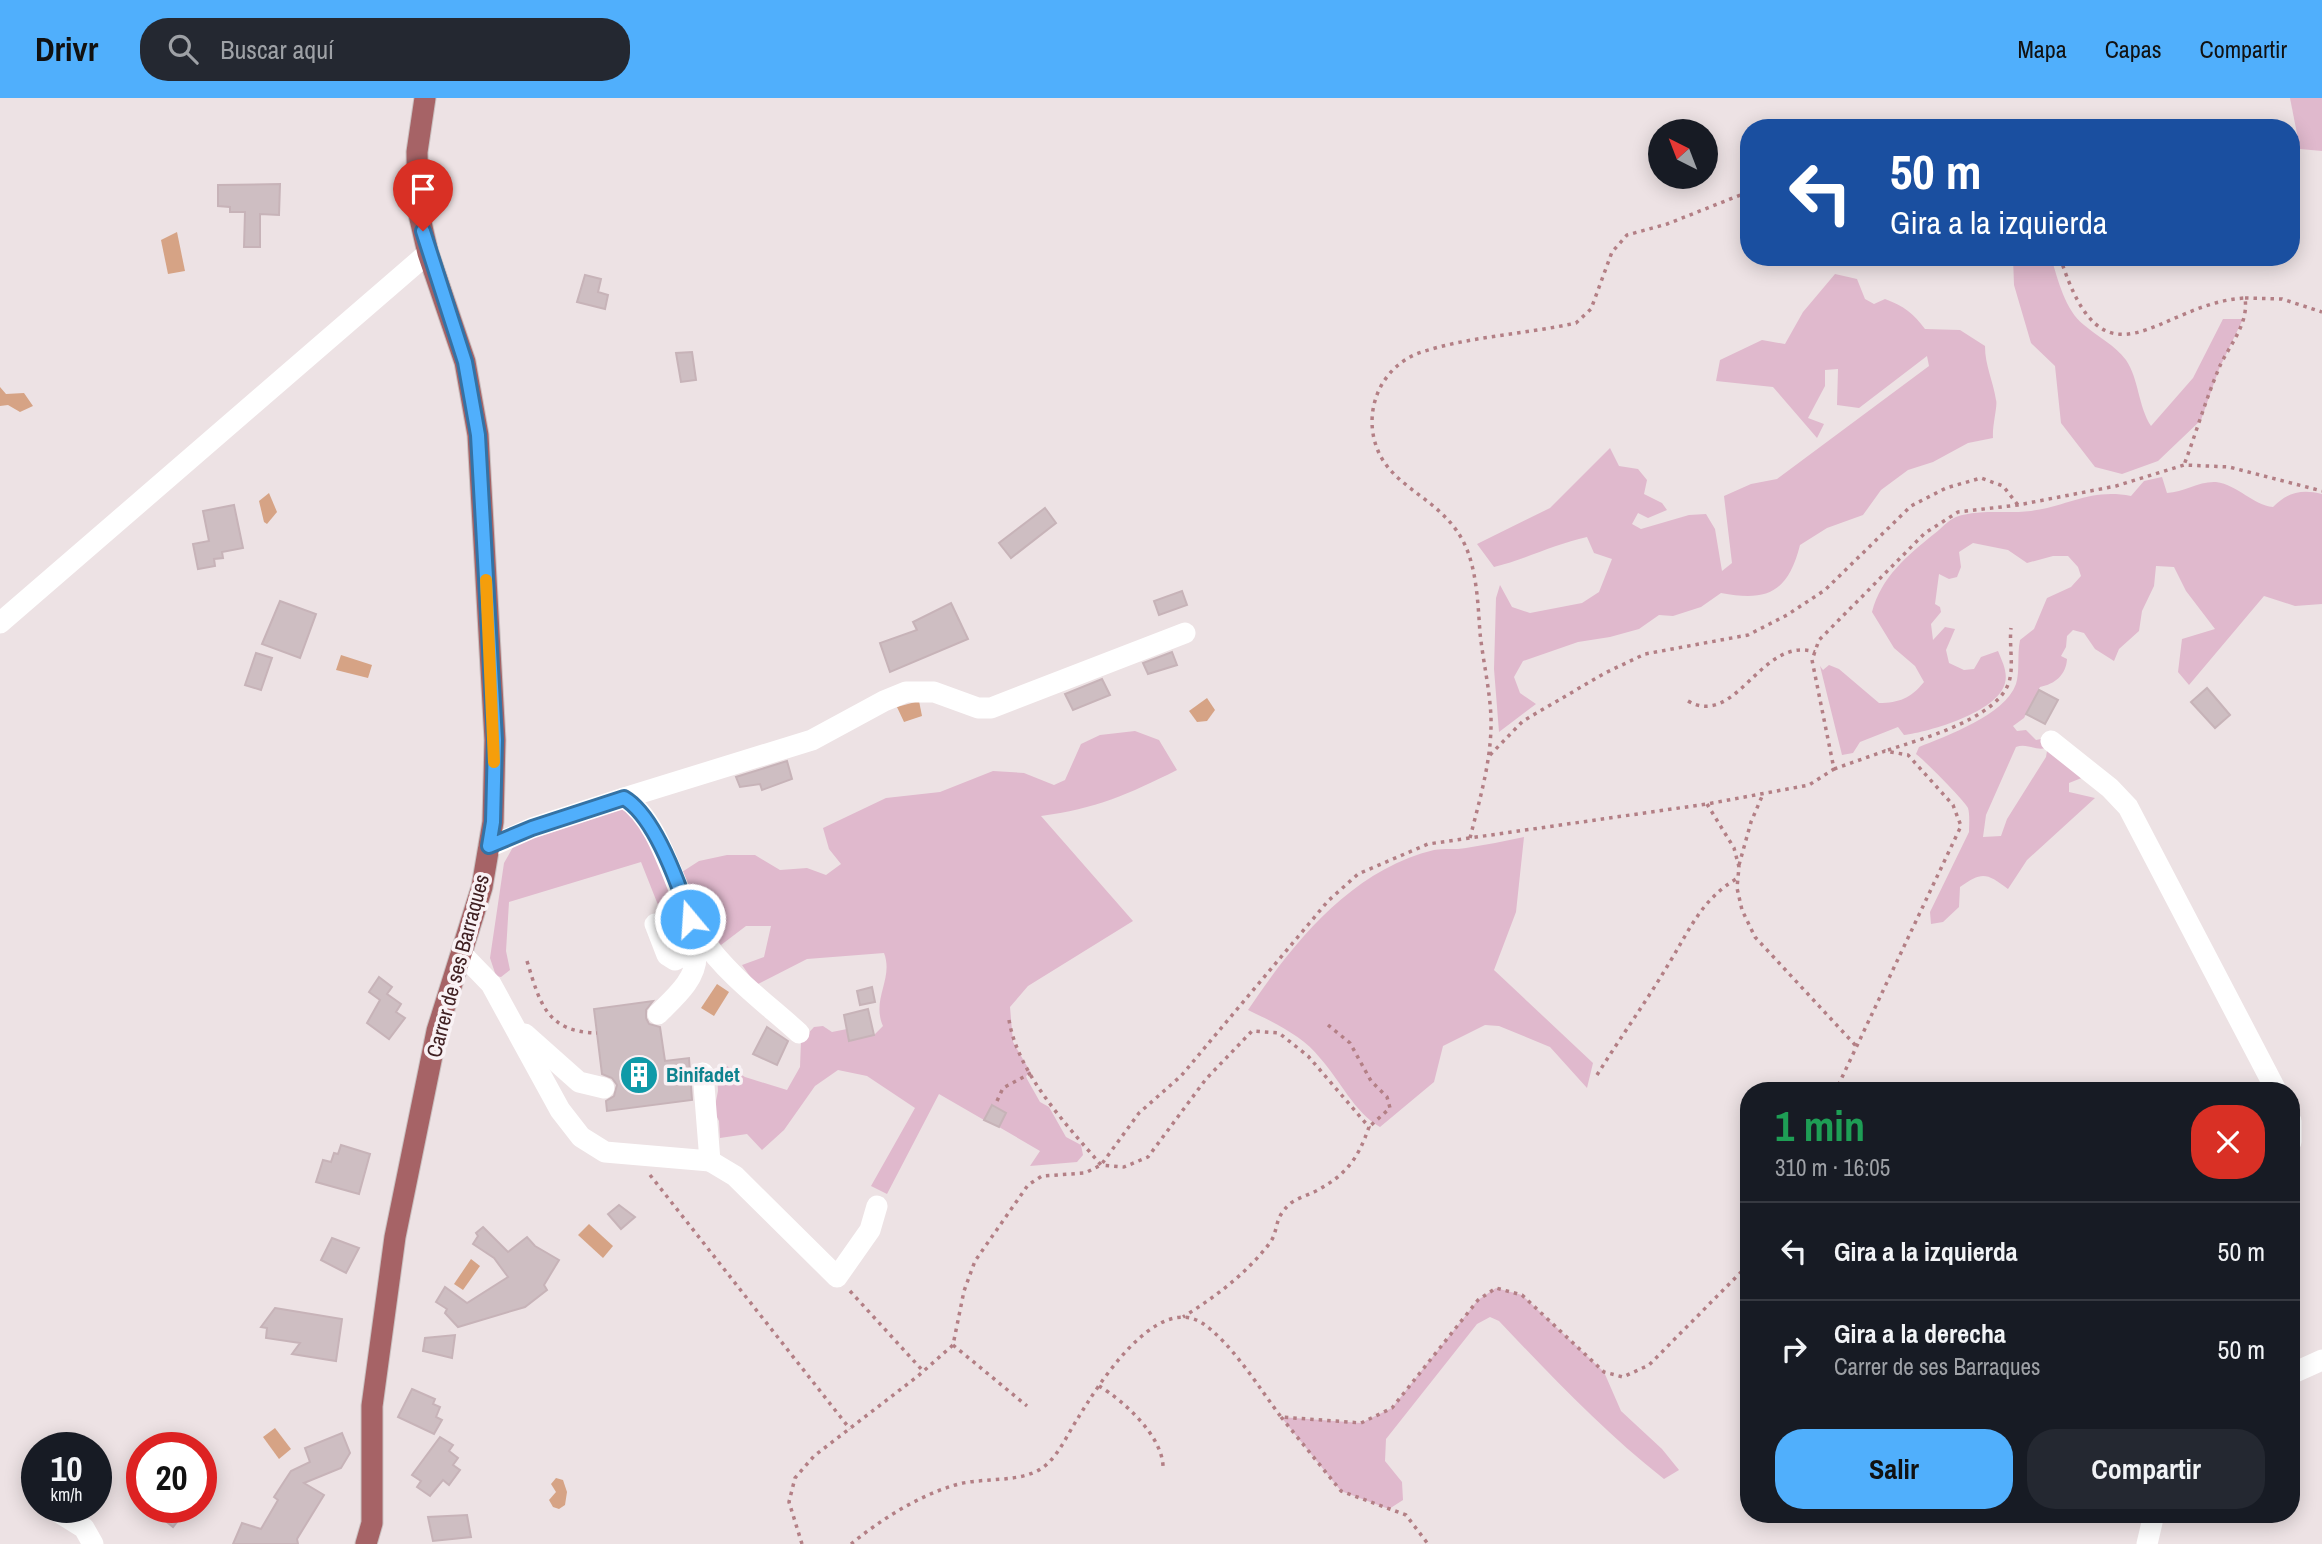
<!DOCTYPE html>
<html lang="es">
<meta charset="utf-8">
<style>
body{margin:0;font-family:"Archivo Narrow",sans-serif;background:#242831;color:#f1f3f6;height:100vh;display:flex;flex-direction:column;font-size:26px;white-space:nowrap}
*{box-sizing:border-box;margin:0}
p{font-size:23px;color:#9ea1a6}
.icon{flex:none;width:38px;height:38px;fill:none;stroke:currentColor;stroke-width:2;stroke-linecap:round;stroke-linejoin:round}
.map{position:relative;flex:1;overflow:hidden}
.panel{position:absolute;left:1740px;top:984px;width:560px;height:441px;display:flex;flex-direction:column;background:#171b24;border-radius:28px;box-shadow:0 4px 18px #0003}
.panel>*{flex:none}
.top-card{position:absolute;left:1740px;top:21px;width:560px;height:147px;border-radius:28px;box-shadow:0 4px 18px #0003;background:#1a4fa0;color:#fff;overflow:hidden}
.needle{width:46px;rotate:318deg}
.buttons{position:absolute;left:1648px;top:21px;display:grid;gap:14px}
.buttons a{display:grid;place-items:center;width:70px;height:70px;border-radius:50%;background:#171b24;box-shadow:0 4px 18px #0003;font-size:35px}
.speed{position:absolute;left:21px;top:1334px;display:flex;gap:14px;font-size:35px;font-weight:700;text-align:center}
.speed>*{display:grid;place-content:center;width:91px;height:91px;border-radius:50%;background:#171b24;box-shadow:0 4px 18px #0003;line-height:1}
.speed small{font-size:18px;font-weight:400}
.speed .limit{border:10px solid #d22;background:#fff;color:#111}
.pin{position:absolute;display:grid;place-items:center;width:60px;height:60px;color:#fff;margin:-72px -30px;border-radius:50% 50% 50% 0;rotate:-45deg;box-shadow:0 0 7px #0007}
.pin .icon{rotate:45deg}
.me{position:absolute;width:77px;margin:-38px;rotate:342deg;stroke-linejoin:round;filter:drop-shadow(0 0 5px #0008)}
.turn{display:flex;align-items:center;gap:24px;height:147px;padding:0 35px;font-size:32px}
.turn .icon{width:91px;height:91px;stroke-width:2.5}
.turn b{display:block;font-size:49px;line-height:60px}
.round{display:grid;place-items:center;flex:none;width:74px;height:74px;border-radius:28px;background:#242831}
.head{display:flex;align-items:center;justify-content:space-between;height:119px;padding:0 35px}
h1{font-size:42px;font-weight:700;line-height:52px;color:#1e9e55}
.cta{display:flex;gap:14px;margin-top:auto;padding:14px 35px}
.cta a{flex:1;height:80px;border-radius:28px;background:#50affc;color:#111;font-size:28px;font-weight:700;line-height:80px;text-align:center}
.cta a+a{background:#242831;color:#f1f3f6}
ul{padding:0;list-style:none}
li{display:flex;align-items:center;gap:21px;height:98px;padding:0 35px;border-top:2px solid #363941}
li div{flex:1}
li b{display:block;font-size:26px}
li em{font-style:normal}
header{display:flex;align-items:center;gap:42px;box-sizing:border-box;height:98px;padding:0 35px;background:#50affc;color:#111}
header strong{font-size:33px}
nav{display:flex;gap:38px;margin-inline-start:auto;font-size:24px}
.search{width:490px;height:63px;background:#242831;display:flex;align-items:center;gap:18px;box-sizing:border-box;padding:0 24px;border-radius:28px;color:#9ea1a6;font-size:26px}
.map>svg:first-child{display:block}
.green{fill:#e0b9cd}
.water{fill:#d6a385}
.building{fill:#cebec2;stroke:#c7b3b8;stroke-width:2}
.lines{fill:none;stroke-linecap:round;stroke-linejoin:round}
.major-casing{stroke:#cac1c1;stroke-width:23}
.path{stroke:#b37f85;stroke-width:3.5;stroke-dasharray:3.5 5;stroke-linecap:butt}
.minor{stroke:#fff;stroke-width:21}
.major{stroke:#a66366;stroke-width:21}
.route-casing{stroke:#3472a4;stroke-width:18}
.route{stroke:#50affc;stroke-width:12}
.slow{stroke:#f59e0b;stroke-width:12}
.labels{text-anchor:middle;stroke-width:7;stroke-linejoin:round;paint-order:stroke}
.street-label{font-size:21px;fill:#402022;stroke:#f9f2f5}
.culture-label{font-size:21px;font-weight:bold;fill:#0d838f;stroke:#f9f2f5;text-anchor:start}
</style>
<header>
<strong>Drivr</strong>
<div class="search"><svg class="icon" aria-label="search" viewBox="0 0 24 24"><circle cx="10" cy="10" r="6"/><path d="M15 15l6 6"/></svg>Buscar aquí</div>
<nav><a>Mapa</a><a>Capas</a><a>Compartir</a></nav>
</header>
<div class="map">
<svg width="2322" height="1446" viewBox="0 0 2322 1446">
<rect width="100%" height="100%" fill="#ede2e4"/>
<g class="green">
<path d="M2290,0H2322V53L2300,51Z"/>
<path d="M2013,159H2051C2058,182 2065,212 2084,227C2098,239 2115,247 2126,262C2139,281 2138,308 2151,328L2193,280L2223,221H2243L2219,271L2201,322L2158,363L2122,376L2095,369L2061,325L2055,268L2031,245L2014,187Z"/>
<path d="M1835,176L1857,181L1865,201L1874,206L1885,201C1904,208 1914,216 1925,231L1960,232L1985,248C1985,268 1993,282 1996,302C1998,307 1992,328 1993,340L1968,345L1933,364L1908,372L1881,392L1863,417L1827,430L1800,447C1788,494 1768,504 1721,495L1701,509L1673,518L1659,517L1639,531L1610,539L1578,544L1523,563L1514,579L1520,595L1536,606L1499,634L1494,571L1496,500L1500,487L1512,509L1530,515L1582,505L1599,494L1612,461L1594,455L1587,439C1555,446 1526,461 1494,469L1477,446L1550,410L1610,350L1619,368L1638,371L1647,382L1644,396L1662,405L1667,412L1648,420L1638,415L1632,426L1641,431L1689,417L1706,416L1715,431L1722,473L1732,465L1724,398L1751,386L1777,381L1929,268L1927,258L1859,310L1837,307L1838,271L1825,272V288L1808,320L1824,326L1817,340L1773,289L1716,283L1720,262L1762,242L1785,246L1803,214Z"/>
<path d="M2162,379L2167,395C2184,394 2199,383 2216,384C2238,387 2253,407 2273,409C2288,394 2302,391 2322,396V506L2295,508L2264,498L2189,587L2178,574L2182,541L2215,531L2186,493L2174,469L2156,468L2154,488L2142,513L2139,533L2119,551L2114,563L2095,551L2084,535L2073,532L2067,538L2066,549L2061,558L2067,561C2066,577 2055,586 2040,589L2024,620L2013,628L2017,633L2026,632L2036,642L2046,640V650C2035,653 2027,645 2016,649L1986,717L1983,739L2001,738L2007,721L2046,659L2047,653L2053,650L2084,679L2069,685V694L2095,700L2027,762L2008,791C1987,775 1982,773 1960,789L1959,809L1943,824L1931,826L1930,814L1969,734C1969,727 1970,717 1968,710C1965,703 1924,662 1916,656L1919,649C1946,638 2005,617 2016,586C2020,574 2017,556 2020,542L2034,531L2047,500L2071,489L2081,478L2078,469L2068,458H2053L2027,465L2008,452L1973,445L1959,454L1961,469L1957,479L1949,481L1939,476L1935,506L1940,509L1941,514L1931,526L1933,542L1945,529L1955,531L1946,552L1949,565L1964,572L1974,571L1981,559L1998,553C2002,563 2008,574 2005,585C1998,614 1929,634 1904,637L1898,629L1860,644L1853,655L1842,657L1820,568L1823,572L1829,567L1839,571L1879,605C1899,605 1911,600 1924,584L1915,568L1894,550L1872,514C1881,479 1907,458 1934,436C1941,431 1948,422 1956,419C1980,411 2007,416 2031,413C2068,408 2091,390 2131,398L2144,383Z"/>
<path d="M1135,633L1159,642L1177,672C1129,696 1095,711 1041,718L1133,823L1028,888L1010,909L1013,944L1031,975L1026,978L1027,981L1040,1004L1049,1009L1066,1039L1081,1047L1083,1057L1077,1064L1030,1068L1040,1053L999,1029L1006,1015L992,1007L984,1022L939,996L887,1096L871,1088L915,1010L867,978L838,972L815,988L784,1032L762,1052L747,1036L720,1040L719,1023L714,1013L718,993L717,975L727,968L745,979L787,992L800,969L801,943L814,929L823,928L832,934L847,931L850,943L874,937L883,928C871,901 894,881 884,855L807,861L756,887L742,867L764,859L771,828H746L721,847L698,822L682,774L699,763L727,757H755L780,772L807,770L826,777L841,766L829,751L823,730L886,700L940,694L993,673L1024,675L1054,687L1065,682L1081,646L1100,637Z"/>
<path d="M620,707L636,716L685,820L664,822L641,764L509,804L506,853L510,872L501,879L496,878L490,860L504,765L517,742Z"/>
<path d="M1524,739L1516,814L1494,872L1593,965L1587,990L1550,949L1499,928L1485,927L1443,948L1434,984L1380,1029C1354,1014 1340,982 1320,960C1303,938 1273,924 1248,912C1293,845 1351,772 1434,752C1444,750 1456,752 1466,750C1485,747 1505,743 1524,739Z"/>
<path d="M1496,1190L1522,1197L1604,1274L1621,1313L1662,1351L1679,1372L1664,1381C1604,1334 1551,1278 1499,1223L1490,1219L1477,1226L1386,1341L1385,1363L1402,1384L1403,1402L1389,1411L1341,1393L1281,1319L1361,1325L1392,1310L1478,1202Z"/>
</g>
<g class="water">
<path d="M177,134L185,173L168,176L161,142Z"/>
<path d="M0,289L6,296L24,295L33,308L20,314L8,307L0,308Z"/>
<path d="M269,395L277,414L267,426L264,424L259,403Z"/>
<path d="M341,557L372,567L368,580L336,572Z"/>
<path d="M1207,600L1215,612L1207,623L1197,624L1189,613Z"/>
<path d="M919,603L922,618L904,624L897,609Z"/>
<path d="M717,886L729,894L714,918L701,910Z"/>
<path d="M589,1126L613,1148L603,1160L578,1137Z"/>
<path d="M471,1161L480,1168L463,1192L454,1186Z"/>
<path d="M275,1330L291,1351L279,1361L263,1339Z"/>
<path d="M556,1380L563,1382L567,1394L565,1407L559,1411L553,1409L549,1402L556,1394L551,1386Z"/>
</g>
<g class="building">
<path d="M280,86L279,117L260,116V149H244L245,114H230V109L218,108V87Z"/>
<path d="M585,177L601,181L598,194L608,197L605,211L577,204Z"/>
<path d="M692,254L696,282L681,284L676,255Z"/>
<path d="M234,407L243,450L222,454L223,460L214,461L215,468L198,471L193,446L209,443L203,413Z"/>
<path d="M1045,410L1056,425L1011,460L999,445Z"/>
<path d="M1182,493L1187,507L1159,517L1154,503Z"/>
<path d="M280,503L316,516L300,560L262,546Z"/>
<path d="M951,505L968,541L890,574L880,545L917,532L913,524Z"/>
<path d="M1172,554L1177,567L1148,576L1143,565Z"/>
<path d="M256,555L272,560L261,592L245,587Z"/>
<path d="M1102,581L1110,597L1073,612L1065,596Z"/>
<path d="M2207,590L2230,617L2215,630L2191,604Z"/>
<path d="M2039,592L2058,602L2045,626L2026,616Z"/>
<path d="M787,663L792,681L762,692L760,686L740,689L736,679Z"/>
<path d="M379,879L392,889L387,896L401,906L396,914L405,920L389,941L367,925L380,902L369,894Z"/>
<path d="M872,889L875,904L860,907L857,893Z"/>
<path d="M653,903L646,912V920L649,926L660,929L665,963L689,960L692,1002L607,1013L606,1003L614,998L617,987L612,980L602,976L594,911Z"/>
<path d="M868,911L874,937L849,943L844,917Z"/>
<path d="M767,929L788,943L777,967L753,956Z"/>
<path d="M992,1007L1006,1015L999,1029L984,1022Z"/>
<path d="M341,1047L370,1056L359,1096L316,1084L323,1062L331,1064L334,1055L338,1056Z"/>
<path d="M619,1107L635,1119L621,1131L608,1116Z"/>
<path d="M483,1129L508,1154L527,1139L535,1148L559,1162L544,1187L547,1192L525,1209L458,1229L445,1215L447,1211L436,1204L445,1189L467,1205L508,1179L494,1160L473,1146L478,1138L476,1135Z"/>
<path d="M332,1140L359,1150L346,1175L321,1162Z"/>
<path d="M275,1210L342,1221L336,1263L292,1256L300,1245L266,1240L267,1230L261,1229Z"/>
<path d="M455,1237L452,1260L423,1253L425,1240Z"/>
<path d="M412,1291L435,1301L433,1306L440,1309L436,1319L442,1322L434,1336L398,1319Z"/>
<path d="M342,1335L350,1355L341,1370L304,1385L324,1397L297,1441L298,1446H233L242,1425L261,1431L278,1402L274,1399L291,1373L310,1364L305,1350Z"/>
<path d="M440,1339L453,1347L449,1353L458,1360L453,1367L460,1372L449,1387L443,1382L430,1398L417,1389L421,1383L412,1377Z"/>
<path d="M148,1409H189L173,1429Z"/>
<path d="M467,1417L471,1439L433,1443L428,1419Z"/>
</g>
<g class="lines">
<defs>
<path id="major" d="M366,1446L372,1425V1308L395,1139L437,933L482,789L493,724L495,642L478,337L465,264L428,155L418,112L417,54L425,0"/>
</defs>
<use href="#major" class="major-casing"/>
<g class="path">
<path d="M1908,30L1932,25L1944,30"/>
<path d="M2060,159C2105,301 2157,205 2245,200C2249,227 2229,247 2219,270C2206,301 2196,335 2184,367"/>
<path d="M2245,200L2282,201L2322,214"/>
<path d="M1688,603C1737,631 1761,537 1815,554"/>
<path d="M1888,652C1921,641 1997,621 2009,584C2014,568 2009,548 2011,530"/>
<path d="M1490,657L1523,623L1605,575L1645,556L1748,537L1787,517L1825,492L1911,408L1946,390L1981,380L2003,388L2018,407"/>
<path d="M1834,671L1885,653L1908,657L1953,707L1961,728L1836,992"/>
<path d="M1707,706L1734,750L1739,769L1737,790L1742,812L1755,839L1857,949"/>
<path d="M1470,740C1480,700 1492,661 1491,620C1490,592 1483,563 1480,535C1478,507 1477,473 1465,447C1445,404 1400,393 1381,359C1359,318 1379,266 1425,253C1473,238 1526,236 1576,225L1591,211L1612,154L1627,137L1667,126L1748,94"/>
<path d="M1739,767L1751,724L1763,696"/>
<path d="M527,863C540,906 547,934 597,935"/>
<path d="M1009,922C1018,976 1066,1026 1101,1067L1124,1069L1148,1059L1206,981L1252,933L1279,935L1308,958L1369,1029C1358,1061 1346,1077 1316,1093C1308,1097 1298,1100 1291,1105C1272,1121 1280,1132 1269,1146C1246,1176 1215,1199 1183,1219"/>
<path d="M1328,927L1350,945L1371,983L1387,999L1390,1010L1369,1029"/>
<path d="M1597,977C1620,940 1646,904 1668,867C1689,833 1702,800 1738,780"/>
<path d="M997,1003L1003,990L1031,975"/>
<path d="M650,1077L850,1331"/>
<path d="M850,1193L923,1273"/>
<path d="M953,1247L1027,1308"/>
<path d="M1099,1288C1124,1303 1165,1340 1163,1372"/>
<path d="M1281,1319L1341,1393L1406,1417L1428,1446"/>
<path d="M802,1446L789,1404L795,1380L814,1358L918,1278L953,1247L964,1193L975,1163L1028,1087L1042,1078L1085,1075L1101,1067L1139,1015L1181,978L1328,803L1358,776L1428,746L1707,706L1809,687L1834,671L1812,562L1819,542L1925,435L1958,414L2018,407L2116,388L2184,367L2229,369L2322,393"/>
<path d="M851,1446C879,1423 916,1399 952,1388C978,1379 1010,1385 1035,1374C1056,1365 1066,1338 1078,1320C1097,1289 1155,1195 1202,1225C1231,1244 1260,1291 1281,1319L1361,1325L1392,1310L1478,1202L1496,1190L1522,1197L1604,1274L1623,1279L1649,1267L1748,1167"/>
</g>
<g class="minor">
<path d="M0,525L428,155"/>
<path d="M2051,643L2110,690L2128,709L2276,992"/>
<path d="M624,700L812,642L884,603L906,594H934L978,610H991L1185,535"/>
<path d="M489,749L532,730L624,700C663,723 677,803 702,840C726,876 767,906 799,935"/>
<path d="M655,826L667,857L675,862L691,853L696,857C697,881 674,900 658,916"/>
<path d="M461,855L491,886L560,1012L581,1039L605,1054L710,1063L703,975"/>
<path d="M525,936L579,984L604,990"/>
<path d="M2291,1023V1044"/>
<path d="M710,1063L735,1078L837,1179L870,1132L877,1108"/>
<path d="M2291,1276L2322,1262"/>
<path d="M50,1409L84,1430L93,1446"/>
<path d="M2147,1446L2154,1416"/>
</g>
<use href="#major" class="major"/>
</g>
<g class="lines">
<defs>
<path id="route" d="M423,133L465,264L478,337L495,642L493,724L489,748L532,730L624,700C655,718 679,787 690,821"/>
</defs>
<use href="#route" class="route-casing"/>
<use href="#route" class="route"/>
<path class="slow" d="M486,482L494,664"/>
</g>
<defs>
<symbol id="building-disc" viewBox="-11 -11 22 22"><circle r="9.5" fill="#0f9aa8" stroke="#f9f2f5"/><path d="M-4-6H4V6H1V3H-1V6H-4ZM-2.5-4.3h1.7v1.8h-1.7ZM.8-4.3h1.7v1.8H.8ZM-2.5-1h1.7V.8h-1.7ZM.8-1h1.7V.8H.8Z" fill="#fff"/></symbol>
</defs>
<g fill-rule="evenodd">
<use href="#building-disc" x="617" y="955" width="44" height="44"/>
</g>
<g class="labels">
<g class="street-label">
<text transform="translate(458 868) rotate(-75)" y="7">Carrer de ses Barraques</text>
</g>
<g class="culture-label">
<text x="666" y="984">Binifadet</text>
</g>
</g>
</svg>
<div class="buttons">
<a><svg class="needle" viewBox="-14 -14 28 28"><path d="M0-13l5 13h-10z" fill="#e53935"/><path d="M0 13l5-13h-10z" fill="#9ea1a6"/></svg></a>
</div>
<div class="speed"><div>10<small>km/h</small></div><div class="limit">20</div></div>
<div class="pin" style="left:423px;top:133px;background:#d93025"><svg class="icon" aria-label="arrive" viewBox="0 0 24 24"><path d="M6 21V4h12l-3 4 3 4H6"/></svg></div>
<svg class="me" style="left:690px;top:821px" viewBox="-20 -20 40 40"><circle r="17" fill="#50affc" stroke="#fff" stroke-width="3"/><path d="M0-11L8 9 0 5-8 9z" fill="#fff"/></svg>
<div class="top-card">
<div class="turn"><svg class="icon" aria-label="left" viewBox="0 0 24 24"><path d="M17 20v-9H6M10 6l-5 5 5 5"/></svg><div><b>50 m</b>Gira a la izquierda</div></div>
</div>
<section class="panel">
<div class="head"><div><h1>1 min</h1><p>310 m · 16:05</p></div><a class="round" style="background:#d93025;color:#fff"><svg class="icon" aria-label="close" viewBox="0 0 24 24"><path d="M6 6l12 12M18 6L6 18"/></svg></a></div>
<ul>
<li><svg class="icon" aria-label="left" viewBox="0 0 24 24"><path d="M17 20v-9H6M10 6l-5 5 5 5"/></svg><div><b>Gira a la izquierda</b></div><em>50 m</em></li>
<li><svg class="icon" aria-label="right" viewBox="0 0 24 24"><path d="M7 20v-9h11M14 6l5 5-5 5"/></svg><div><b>Gira a la derecha</b><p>Carrer de ses Barraques</p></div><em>50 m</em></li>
</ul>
<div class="cta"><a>Salir</a><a>Compartir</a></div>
</section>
</div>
